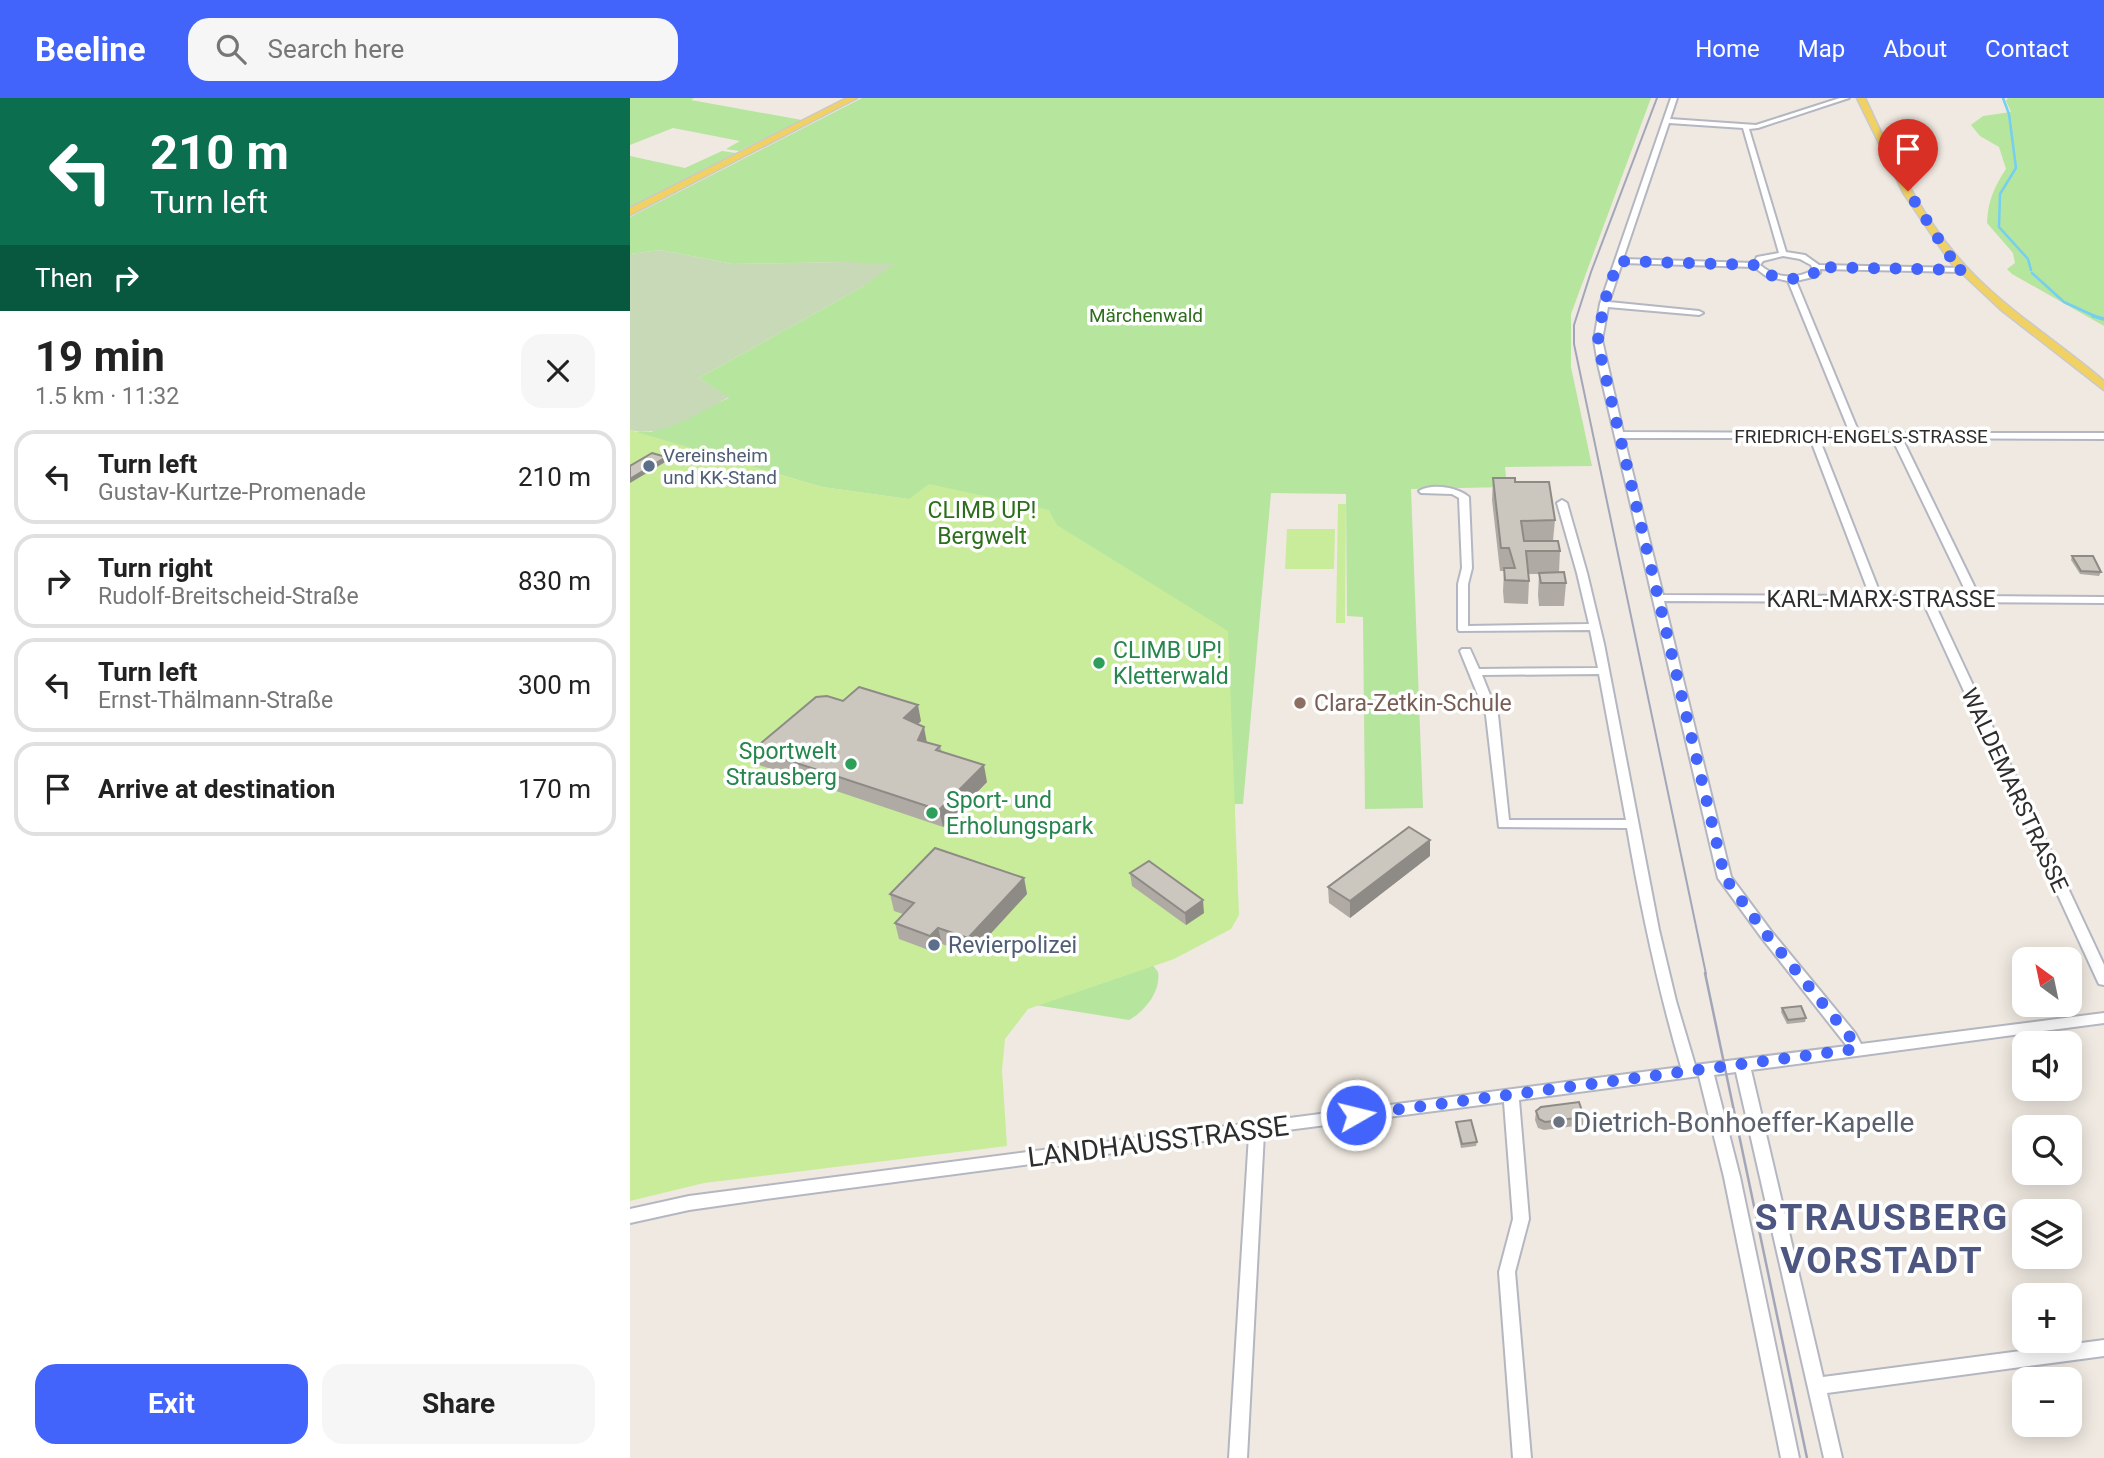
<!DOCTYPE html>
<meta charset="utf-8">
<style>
body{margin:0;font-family:Roboto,sans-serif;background:#f6f6f6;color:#222;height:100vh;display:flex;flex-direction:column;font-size:26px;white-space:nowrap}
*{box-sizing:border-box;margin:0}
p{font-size:23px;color:#767676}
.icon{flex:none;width:38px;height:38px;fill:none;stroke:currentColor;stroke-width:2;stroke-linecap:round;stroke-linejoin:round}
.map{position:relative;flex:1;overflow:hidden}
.panel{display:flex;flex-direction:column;background:#fff;width:630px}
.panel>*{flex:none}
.guide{background:#0b6e4f;color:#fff;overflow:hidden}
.needle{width:46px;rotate:327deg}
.buttons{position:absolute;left:1382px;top:849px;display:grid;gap:14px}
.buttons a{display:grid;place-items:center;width:70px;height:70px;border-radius:14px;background:#fff;box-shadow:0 4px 18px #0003;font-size:35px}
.pin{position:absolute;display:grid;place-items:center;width:60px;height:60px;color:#fff;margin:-72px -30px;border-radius:50% 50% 50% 0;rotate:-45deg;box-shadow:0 0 7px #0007}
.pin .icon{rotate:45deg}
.me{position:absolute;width:77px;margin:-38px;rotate:82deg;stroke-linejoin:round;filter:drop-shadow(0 0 5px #0008)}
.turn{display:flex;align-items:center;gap:24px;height:147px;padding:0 35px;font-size:32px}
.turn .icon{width:91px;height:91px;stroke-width:2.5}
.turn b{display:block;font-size:49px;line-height:60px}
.then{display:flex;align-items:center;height:66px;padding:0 35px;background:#0003;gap:14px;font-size:26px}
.round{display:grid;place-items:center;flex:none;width:74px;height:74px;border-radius:21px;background:#f6f6f6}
.headline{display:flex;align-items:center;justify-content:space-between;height:119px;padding:0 35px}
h1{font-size:42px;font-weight:700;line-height:52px}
.button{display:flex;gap:14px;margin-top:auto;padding:14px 35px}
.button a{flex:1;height:80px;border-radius:21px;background:#4264fb;color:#fff;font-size:28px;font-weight:700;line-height:80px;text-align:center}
.button a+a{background:#f6f6f6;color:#222}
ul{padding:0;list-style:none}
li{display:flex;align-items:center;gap:21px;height:94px;margin:0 14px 10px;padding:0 21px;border:4px solid #e0e0e0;border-radius:21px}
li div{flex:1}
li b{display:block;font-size:26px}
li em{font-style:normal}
header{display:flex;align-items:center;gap:42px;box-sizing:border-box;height:98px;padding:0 35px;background:#4264fb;color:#fff}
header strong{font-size:33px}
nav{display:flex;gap:38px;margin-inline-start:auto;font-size:24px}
.search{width:490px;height:63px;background:#f6f6f6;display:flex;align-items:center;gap:18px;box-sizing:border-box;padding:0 24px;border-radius:21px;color:#767676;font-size:26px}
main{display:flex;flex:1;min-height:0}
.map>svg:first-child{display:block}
.green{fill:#b6e59e}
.cemetery{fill:#c8d9b8}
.pitch{fill:#c9ec9a}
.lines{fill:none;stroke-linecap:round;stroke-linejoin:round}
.stream-far1{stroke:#75cff0;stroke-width:2.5}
.stream{stroke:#75cff0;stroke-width:3.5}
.minor-casing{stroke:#b4b7c1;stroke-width:4}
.major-casing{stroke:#c9c9c9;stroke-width:3}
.minor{fill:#fff;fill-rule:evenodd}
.major{fill:#f2d163;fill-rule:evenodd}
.tram-far1{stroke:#a3a6b8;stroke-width:2}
.tram{stroke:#a3a6b8;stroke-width:2.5}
.wall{fill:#afaba4}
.shaded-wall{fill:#8e8b86}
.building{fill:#cbc7bf;stroke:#8e8b86;stroke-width:2}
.route{stroke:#4264fb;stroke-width:12;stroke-dasharray:0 21.6}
.service-dot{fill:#5c6f8a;stroke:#fff;stroke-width:2.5}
.leisure-dot{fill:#2e9e5b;stroke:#fff;stroke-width:2.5}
.education-dot{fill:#8d6e63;stroke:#fff;stroke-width:2.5}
.worship-dot{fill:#6b7280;stroke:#fff;stroke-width:2.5}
.labels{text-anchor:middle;stroke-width:7;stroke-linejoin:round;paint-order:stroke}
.far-park-label{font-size:19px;fill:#2c6e1b;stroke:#fff}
.far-street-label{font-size:19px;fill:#2e2e2e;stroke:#fff}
.far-service-label{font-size:19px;fill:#4e5e75;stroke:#fff;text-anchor:start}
.park-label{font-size:23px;fill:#2c6e1b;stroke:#fff}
.street-label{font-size:23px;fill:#2e2e2e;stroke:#fff}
.leisure-label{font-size:23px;fill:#27864d;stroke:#fff;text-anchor:start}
.education-label{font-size:23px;fill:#785e54;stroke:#fff;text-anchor:start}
.service-label{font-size:23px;fill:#4e5e75;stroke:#fff;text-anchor:start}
.near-worship-label{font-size:28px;fill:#5b616d;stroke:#fff;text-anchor:start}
.near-street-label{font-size:28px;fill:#2e2e2e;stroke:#fff}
.near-district-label{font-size:37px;font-weight:bold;letter-spacing:2px;fill:#4d5680;stroke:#fff}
</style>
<header>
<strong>Beeline</strong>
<div class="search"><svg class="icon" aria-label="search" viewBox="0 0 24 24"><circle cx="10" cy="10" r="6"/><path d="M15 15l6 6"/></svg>Search here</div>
<nav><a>Home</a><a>Map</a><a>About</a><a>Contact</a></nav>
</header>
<main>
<section class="panel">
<div class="guide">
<div class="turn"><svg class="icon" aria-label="left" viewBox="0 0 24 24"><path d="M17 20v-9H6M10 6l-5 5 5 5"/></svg><div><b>210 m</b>Turn left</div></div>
<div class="then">Then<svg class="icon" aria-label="right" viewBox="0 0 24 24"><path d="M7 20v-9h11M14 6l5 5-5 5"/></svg></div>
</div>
<div class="headline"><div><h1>19 min</h1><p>1.5 km · 11:32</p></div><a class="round"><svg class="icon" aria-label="close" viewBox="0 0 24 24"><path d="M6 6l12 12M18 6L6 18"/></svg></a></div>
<ul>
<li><svg class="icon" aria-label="left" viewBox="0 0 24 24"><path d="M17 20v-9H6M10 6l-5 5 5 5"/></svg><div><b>Turn left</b><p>Gustav-Kurtze-Promenade</p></div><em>210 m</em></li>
<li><svg class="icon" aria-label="right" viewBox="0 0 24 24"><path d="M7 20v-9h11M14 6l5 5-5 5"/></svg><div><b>Turn right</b><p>Rudolf-Breitscheid-Straße</p></div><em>830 m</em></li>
<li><svg class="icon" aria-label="left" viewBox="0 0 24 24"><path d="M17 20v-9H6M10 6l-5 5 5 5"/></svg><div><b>Turn left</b><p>Ernst-Thälmann-Straße</p></div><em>300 m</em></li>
<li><svg class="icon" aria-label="arrive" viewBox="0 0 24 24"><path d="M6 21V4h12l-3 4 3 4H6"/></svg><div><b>Arrive at destination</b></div><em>170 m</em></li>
</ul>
<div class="button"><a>Exit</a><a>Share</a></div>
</section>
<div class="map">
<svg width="1474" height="1360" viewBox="0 0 1474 1360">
<rect width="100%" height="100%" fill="#efe9e1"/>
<g class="green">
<path d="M0,0H64L61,2L172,22L109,53L96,51L110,43L43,30L0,47Z"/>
<path d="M232,0H1021L941,216V269L962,368L875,369L877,389L781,391L793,710L735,711L733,519L717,518L716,396L641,395L613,706H605L604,725L278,401L192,389L5,334H21L99,300L69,280L234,188L217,164L103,166L30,152L0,156V119Z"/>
<path d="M1378,0H1474V228L1382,176L1377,171L1385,165L1383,155L1357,125C1358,103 1364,89 1376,71L1369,49L1350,38L1341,27L1353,18L1381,14L1376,3Z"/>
<path d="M92,53L106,55L0,109V58L55,70Z"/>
<path d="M522,866L528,874C531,893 515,913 499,922L393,905Z"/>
</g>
<path class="cemetery" d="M30,152L103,166L217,164L264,166L234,188L69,280L99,299C72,313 32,341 0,332V156Z"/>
<g class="pitch">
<path d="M0,332L192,389L279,401L299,386L419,412L427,427L598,533L609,817L601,831L544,861L398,911L375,941L372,972L377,1048L74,1085L0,1103Z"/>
<path d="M708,406H716L715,525H706Z"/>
<path d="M657,431H705L704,471H655Z"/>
</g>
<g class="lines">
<g class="stream-far1">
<path d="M1373,0L1379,16L1386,70L1370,96L1369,129L1398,161L1401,172"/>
<path d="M1402,175L1434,204L1469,220"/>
</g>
<path class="stream" d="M1463,218L1474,221"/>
<defs>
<path id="minor" d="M1041,0H1047L1040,21L1126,27L1210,0H1219L1128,30L1119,31L1156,154L1175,157L1189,167L1333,170L1337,172L1333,174L1190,171V175L1183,179L1166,183L1229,335H1474V341L1272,340L1349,498L1474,499V505L1304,504L1474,867V887L1469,886L1467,882L1293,504L1034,503L1101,779L1141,833L1225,935L1231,946L1474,915V925L1121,972L1193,1279L1474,1242V1258L1197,1295L1212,1360H1194L1106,974L1084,977L1110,1079L1169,1360H1151L1094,1079L1069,978L889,1002L899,1121L885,1174L901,1360H883L869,1174L883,1121L874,1004L634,1035L617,1360H599L619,1037L129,1102L59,1112L0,1125V1111L59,1098L1051,969C1028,890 1011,811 997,730L869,729L856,617L830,553L832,551H840L849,571L968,570L960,532L829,533L828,531V486L832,470L829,400L822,396L791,395L789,393C802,385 827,389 839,399L842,470L838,486V528L959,526L947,475L927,405L932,402L937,405L957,475L974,546L1029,832L1046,903L1065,967L1217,948L1131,839L1088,780L968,266L964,242L970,206ZM1039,25L1113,30L1149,155L1127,159L1124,165L993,161ZM1153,158L1170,161L1181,167L1183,172C1166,182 1145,180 1130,167L1133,163ZM992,165L1124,169L1136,178L1158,183L1220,335L993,334L972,242L978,209L1069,217L1073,215L1069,213L979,204ZM994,340H1180L1240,498L1033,497ZM1189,340H1262L1338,498H1251ZM969,576L996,722H879L868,617L852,577Z"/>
<g id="major">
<path d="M217,0H227L0,117V110Z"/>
<path d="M1227,0H1235C1264,63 1295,128 1345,178C1384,217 1432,247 1474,283V292L1370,211L1321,165L1274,96Z"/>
</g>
</defs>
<use href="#minor" class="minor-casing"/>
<use href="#major" class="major-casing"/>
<use href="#minor" class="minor"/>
<use href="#major" class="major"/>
<path class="tram-far1" d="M1027,0L961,174L944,227V246L1076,876"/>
<path class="tram" d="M1075,875L1177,1360"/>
</g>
<g class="wall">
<path d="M863,380L885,384L925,422L923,443L930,453L929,474L936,485L934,508H909L908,497L909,476H899V483L898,506L874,505L873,493L874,473H870L862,402Z"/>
<path d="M1442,458L1471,474L1469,478L1450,476L1441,462Z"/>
<path d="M213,603L291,623L288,626L297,644L310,648L312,654L357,684L313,729L129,667L124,651Z"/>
<path d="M800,758L720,820L699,805L698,789Z"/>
<path d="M500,775L574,815L556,827L502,788Z"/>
<path d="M394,780L397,796L341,857L312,846L304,854L269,841L265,825L273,816L264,813L260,796Z"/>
<path d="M1152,910L1176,920L1175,924L1157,926L1151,914Z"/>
<path d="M906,1013L954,1019L953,1027L914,1032L908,1030L905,1022Z"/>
<path d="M826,1024L847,1044L846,1048L831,1050L826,1028Z"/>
</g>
<g class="shaded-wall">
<path d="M36,359L37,363L0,385V381Z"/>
<path d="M288,607L291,623L277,636L274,620Z"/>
<path d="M294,629L297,645L288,642Z"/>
<path d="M354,667L357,684L313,729L309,712Z"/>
<path d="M800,742V758L720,820V803Z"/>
<path d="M394,780L397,796L341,857L338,840Z"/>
<path d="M573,802L574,815L556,827L555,815Z"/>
<path d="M308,830L312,846L304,854L300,838Z"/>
</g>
<g class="building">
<path d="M22,355L36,359L0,381V368Z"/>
<path d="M863,380H885V384H919L925,422L891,423L894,443H928L930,453H896L899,483L875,482L874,470H885L879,450H871Z"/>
<path d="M1442,458H1463L1471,474L1451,473Z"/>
<path d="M934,474L936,485H911L909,475Z"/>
<path d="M229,589L288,607L274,620L294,629L288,642L310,648L306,652L354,667L309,712L124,651L186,599L197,598L213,603Z"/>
<path d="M779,729L800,742L720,803L698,789Z"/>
<path d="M305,750L394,780L338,840L308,830L300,838L265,825L284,805L260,796Z"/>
<path d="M519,763L573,802L555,815L500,775Z"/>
<path d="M1171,908L1176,920L1158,922L1152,910Z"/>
<path d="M949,1004L954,1019L915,1024L909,1021L906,1013L911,1009Z"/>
<path d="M841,1022L847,1044L832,1046L826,1024Z"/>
</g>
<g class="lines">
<path class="route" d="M726,1017L1226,951L1220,939L1136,836L1095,780L970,255L968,242L974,205L988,163L1126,167C1139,183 1171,185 1187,173V169L1333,172L1318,156L1278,93"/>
</g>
<g class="service-dot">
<circle cx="19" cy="368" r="7"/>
<circle cx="304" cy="847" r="7"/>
</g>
<g class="leisure-dot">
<circle cx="469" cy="565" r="7"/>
<circle cx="221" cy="666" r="7"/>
<circle cx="302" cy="715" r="7"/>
</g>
<circle class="education-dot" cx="670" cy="605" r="7"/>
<circle class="worship-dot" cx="929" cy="1024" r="7"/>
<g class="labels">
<g class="far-park-label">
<text x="516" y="224">Märchenwald</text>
</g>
<g class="far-street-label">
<text x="1231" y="345">FRIEDRICH-ENGELS-STRASSE</text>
</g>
<g class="far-service-label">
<text x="33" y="364">Vereinsheim<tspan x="33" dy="22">und KK-Stand</tspan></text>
</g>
<g class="park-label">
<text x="352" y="420">CLIMB UP!<tspan x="352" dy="26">Bergwelt</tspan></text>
</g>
<g class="street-label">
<text x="1251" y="509">KARL-MARX-STRASSE</text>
<text transform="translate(1385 692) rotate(65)" y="8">WALDEMARSTRASSE</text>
</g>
<g class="leisure-label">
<text x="483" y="560">CLIMB UP!<tspan x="483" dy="26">Kletterwald</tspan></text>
<text x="207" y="661" text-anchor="end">Sportwelt<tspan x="207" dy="26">Strausberg</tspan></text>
<text x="316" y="710">Sport- und<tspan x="316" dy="26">Erholungspark</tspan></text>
</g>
<g class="education-label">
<text x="684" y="613">Clara-Zetkin-Schule</text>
</g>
<g class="service-label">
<text x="318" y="855">Revierpolizei</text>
</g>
<g class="near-worship-label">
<text x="943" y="1034">Dietrich-Bonhoeffer-Kapelle</text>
</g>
<g class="near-street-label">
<text transform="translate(528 1043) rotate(-7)" y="10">LANDHAUSSTRASSE</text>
</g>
<g class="near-district-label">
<text x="1252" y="1132">STRAUSBERG<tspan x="1252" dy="43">VORSTADT</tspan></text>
</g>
</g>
</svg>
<div class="buttons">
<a><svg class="needle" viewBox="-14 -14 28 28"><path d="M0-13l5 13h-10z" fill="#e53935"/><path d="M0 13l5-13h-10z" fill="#767676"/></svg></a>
<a><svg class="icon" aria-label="sound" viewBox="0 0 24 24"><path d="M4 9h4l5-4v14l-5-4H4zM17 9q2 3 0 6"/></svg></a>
<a><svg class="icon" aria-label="search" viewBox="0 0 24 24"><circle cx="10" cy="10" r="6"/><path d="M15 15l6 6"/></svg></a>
<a><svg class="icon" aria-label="layers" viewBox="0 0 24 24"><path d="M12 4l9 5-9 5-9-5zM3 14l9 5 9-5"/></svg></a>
<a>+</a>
<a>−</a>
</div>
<div class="pin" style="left:1278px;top:93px;background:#d93025"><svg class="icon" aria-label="arrive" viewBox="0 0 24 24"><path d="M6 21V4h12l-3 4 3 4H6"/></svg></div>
<svg class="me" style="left:726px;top:1017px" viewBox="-20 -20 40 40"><circle r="17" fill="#4264fb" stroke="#fff" stroke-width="3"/><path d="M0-11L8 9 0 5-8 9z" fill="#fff"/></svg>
</div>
</main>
